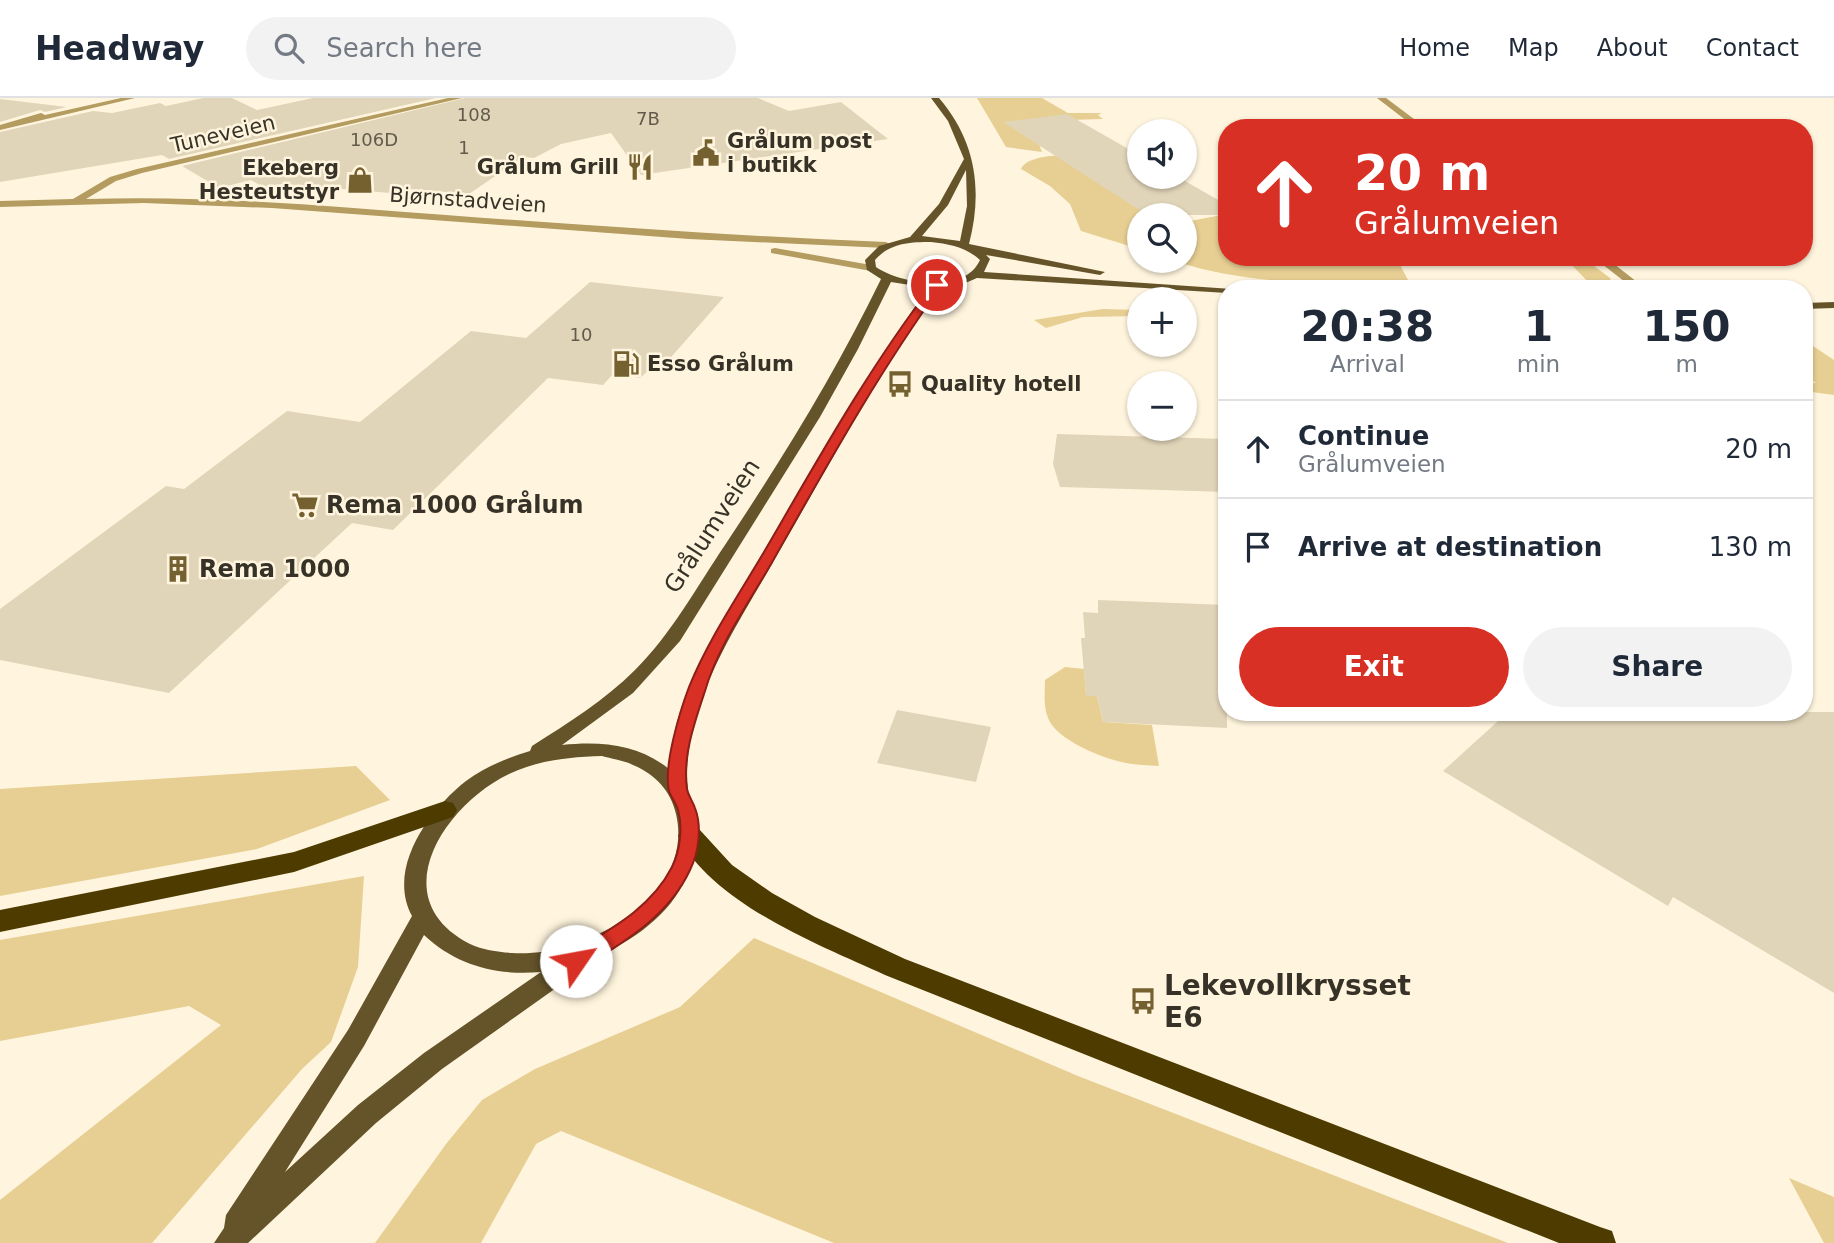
<!DOCTYPE html>
<meta charset="utf-8">
<style>
body{margin:0;font-family:"DejaVu Sans",sans-serif;background:#f2f2f3;color:#1f2937;height:100vh;display:flex;flex-direction:column;font-size:26px;white-space:nowrap}
*{box-sizing:border-box;margin:0}
p{font-size:23px;color:#747a83}
.icon{flex:none;width:38px;height:38px;fill:none;stroke:currentColor;stroke-width:2;stroke-linecap:round;stroke-linejoin:round}
.map{position:relative;flex:1;overflow:hidden}
.details{position:absolute;left:1218px;top:182px;width:595px;height:441px;display:flex;flex-direction:column;background:#fff;border-radius:28px;box-shadow:0 2px 5px #0004}
.details>*{flex:none}
.guide{position:absolute;left:1218px;top:21px;width:595px;height:147px;border-radius:28px;box-shadow:0 2px 5px #0004;background:#d93025;color:#fff;overflow:hidden}
.tools{position:absolute;left:1127px;top:21px;display:grid;gap:14px}
.tools a{display:grid;place-items:center;width:70px;height:70px;border-radius:50%;background:#fff;box-shadow:0 2px 5px #0004;font-size:35px}
.pin{position:absolute;display:grid;place-items:center;width:60px;height:60px;color:#fff;margin:-30px;border:4px solid #fff;border-radius:50%;box-shadow:0 2px 7px #0007}
.me{position:absolute;width:77px;margin:-38px;rotate:57deg;stroke-linejoin:round;filter:drop-shadow(0 0 5px #0008)}
.turn{display:flex;align-items:center;gap:24px;height:147px;padding:0 21px;font-size:32px}
.turn .icon{width:91px;height:91px;stroke-width:2.5}
.turn b{display:block;font-size:49px;line-height:60px}
.eta{display:flex;justify-content:space-evenly;align-items:center;height:119px;text-align:center}
.eta b{font-size:42px;font-weight:600;line-height:49px}
.action{display:flex;gap:14px;margin-top:auto;padding:14px 21px}
.action a{flex:1;height:80px;border-radius:42px;background:#d93025;color:#fff;font-size:28px;font-weight:600;line-height:80px;text-align:center}
.action a+a{background:#f2f2f3;color:#1f2937}
ul{padding:0;list-style:none}
li{display:flex;align-items:center;gap:21px;height:98px;padding:0 21px;border-top:2px solid #e0e1e3}
li div{flex:1}
li b{display:block;font-size:26px}
li em{font-style:normal}
header{display:flex;align-items:center;gap:42px;box-sizing:border-box;height:98px;padding:0 35px;background:#fff;border-bottom:2px solid #e0e1e3}
header strong{font-size:33px}
nav{display:flex;gap:38px;margin-inline-start:auto;font-size:24px}
.search{width:490px;height:63px;background:#f2f2f3;display:flex;align-items:center;gap:18px;box-sizing:border-box;padding:0 24px;border-radius:38px;color:#747a83;font-size:26px}
.map>svg:first-child{display:block}
.green{fill:#e7cf93}
.building{fill:#e1d5b9}
.lines{fill:none;stroke-linecap:round;stroke-linejoin:round}
.minor{fill:#b49b5f;fill-rule:evenodd}
.major{fill:#65542a;fill-rule:evenodd}
.highway{fill:#4e3b00;fill-rule:evenodd}
.route{fill:#d93025;stroke:#8d1f18;stroke-width:2}
.labels{text-anchor:middle;stroke-width:5;stroke-linejoin:round;paint-order:stroke}
.far-number-label{font-size:18px;fill:#625b4c}
.far-street-label{font-size:21px;fill:#373227;stroke:#fff5de}
.far-poi-label{font-size:21px;font-weight:bold;fill:#373227;stroke:#fff5de;text-anchor:start}
.poi-label{font-size:24px;font-weight:bold;fill:#373227;stroke:#fff5de;text-anchor:start}
.street-label{font-size:24px;fill:#373227;stroke:#fff5de}
.near-poi-label{font-size:28px;font-weight:bold;fill:#373227;stroke:#fff5de;text-anchor:start}
</style>
<header>
<strong>Headway</strong>
<div class="search"><svg class="icon" aria-label="search" viewBox="0 0 24 24"><circle cx="10" cy="10" r="6"/><path d="M15 15l6 6"/></svg>Search here</div>
<nav><a>Home</a><a>Map</a><a>About</a><a>Contact</a></nav>
</header>
<div class="map">
<svg width="1834" height="1145" viewBox="0 0 1834 1145">
<rect width="100%" height="100%" fill="#fff5de"/>
<g class="green">
<path d="M977,0H1042L1068,15H1102L1098,17L1103,21L1071,22L1035,36L1042,54L1006,49Z"/>
<path d="M1107,58L1147,117H1139V151L1081,133L1070,106L1050,88L1021,71C1030,52 1087,58 1107,58Z"/>
<path d="M1227,116V159H1396L1409,184L1593,189L1564,159H1582L1610,180L1613,190C1527,191 1441,191 1355,187C1294,184 1234,183 1175,163H1185V124Z"/>
<path d="M1103,211L1139,212V218L1083,219L1046,230L1034,222Z"/>
<path d="M1804,242L1834,262V297L1804,293V285H1816L1804,276Z"/>
<path d="M1065,569L1084,571L1086,597L1097,598L1103,624L1152,627L1159,668C1148,667 1136,667 1126,665C1104,661 1056,642 1048,620C1043,608 1045,594 1045,582Z"/>
<path d="M356,668L390,702L257,751L0,798V691Z"/>
<path d="M364,778L358,869L331,944L302,971L152,1145H0V1102L221,927L189,908L0,943V842Z"/>
<path d="M754,840L1078,978L1508,1145H834L561,1033L536,1046L481,1145H375L446,1046L482,1002L535,971L680,909Z"/>
<path d="M1789,1080L1834,1099V1145H1824Z"/>
</g>
<g class="building">
<path d="M203,0H232L257,12L313,0H436L169,61L162,57L0,84V34L93,13L112,15L160,5L166,8Z"/>
<path d="M465,0H758L789,13L841,4L888,41L641,77L611,35L561,46L534,60L523,59L469,96L398,90L390,95L282,86L264,90L251,82L219,90L182,68Z"/>
<path d="M0,1L67,9L45,14L40,12L0,24Z"/>
<path d="M1067,16L1139,57V79H1178L1227,107V117H1147L1003,24Z"/>
<path d="M590,184L724,199L666,265L658,264L640,280L613,276L603,287L548,280L393,432L352,425L169,595L0,562V511L166,388L184,391L287,313L360,324L471,233L526,240Z"/>
<path d="M1057,336L1227,341V394L1060,389L1053,366Z"/>
<path d="M1098,502L1227,507V630L1103,624L1097,598H1086L1081,540H1085L1083,514L1098,515Z"/>
<path d="M897,612L991,629L976,684L877,665Z"/>
<path d="M1508,614H1834V895L1673,799L1668,808L1443,673Z"/>
</g>
<g class="lines">
<g class="minor">
<path d="M121,0H135L0,32V27L41,15L45,17Z"/>
<path d="M448,0H462L142,75L116,83L86,101C207,97 327,108 446,117C593,128 739,138 886,144L891,147L886,150L689,141L272,110L144,105L0,109V103L73,101L110,79L137,71Z"/>
<path d="M1377,0H1386L1426,30H1416Z"/>
<path d="M775,150L871,167L876,170L871,173L771,155V151Z"/>
<path d="M1593,159H1605L1646,191H1634Z"/>
</g>
<g class="major">
<path d="M931,0H939C976,43 983,92 969,146L1105,174L1100,177L986,157L990,161L984,174L1232,191H1227V195L977,180L963,186L940,190C880,273 831,363 780,452C750,506 714,558 696,618C690,639 685,668 688,691C688,697 693,704 695,711C702,741 698,759 683,786C664,823 626,846 590,862L587,868L442,971L376,1025L248,1145H214L224,1130L226,1117L348,932L412,818C386,770 430,711 466,683C485,669 507,660 530,653L532,648C568,625 605,602 635,572C672,535 696,490 725,447C782,361 836,274 881,181L867,172L865,162L879,148L910,139L939,106L964,61L948,23ZM966,72L967,108L960,143L922,138L948,107ZM931,144C949,146 966,149 980,162C964,197 901,186 876,169L875,162C890,145 910,144 931,144ZM891,184L929,190C867,274 817,363 764,453C724,522 675,589 669,671C638,646 601,643 562,647L633,595L680,543L820,319L858,251ZM602,658C612,661 623,662 633,667C655,676 671,693 676,716C696,800 582,860 512,855C498,854 483,852 470,846C382,801 444,707 509,676C538,662 570,659 602,658ZM424,837C457,868 498,878 541,874L424,955L358,1007L285,1074L364,948Z"/>
<path d="M1834,204V210L1804,211V205Z"/>
</g>
<g class="highway">
<path d="M445,703L453,705L457,712L453,719L294,774L0,834V812L294,754Z"/>
<path d="M690,728L699,731L732,767L772,795L815,819L905,861L1600,1129L1612,1133L1616,1145H1559L885,877C819,847 713,806 678,738L681,731Z"/>
</g>
</g>
<path class="route" d="M934,185L942,187C878,275 825,371 771,466C748,506 718,548 705,593C695,623 682,659 687,691C688,697 693,704 695,710C702,728 699,754 690,772C668,819 625,843 583,870L576,872L568,870L565,863L568,857C607,833 650,812 672,769C680,753 683,729 678,712C676,705 671,699 669,693C663,668 680,613 689,589C708,542 738,498 764,454C817,363 869,269 934,185Z"/>
<defs>
<symbol id="civic-bare" viewBox="-9 -9 18 18"><path d="M-.6-6.5H3V-4.5H.6V-3L4-1V1h2V6H-6V1h2V-1L-.6-3ZM-1.2 2.5V6h2.4V2.5Z" fill="#756130" stroke="#fff5de" stroke-width="2.5" paint-order="stroke"/></symbol>
<symbol id="restaurant-bare" viewBox="-9 -9 18 18"><path d="M-5-6h1v4h1v-4h1v4h1v-4h1v5L-1.5 .5V6h-2V.5L-5-1ZM5-6V6H3V1.5H1.5Q1.5-4 5-6Z" fill="#756130" stroke="#fff5de" stroke-width="2.5" paint-order="stroke"/></symbol>
<symbol id="shop-bare" viewBox="-9 -9 18 18"><path d="M-5-2.5h2.3a2.7 3.5 0 0 1 5.4 0H5L5.5 6h-11ZM-1.5-2.5h3a1.5 2.3 0 0 0-3 0Z" fill="#756130" stroke="#fff5de" stroke-width="2.5" paint-order="stroke"/></symbol>
<symbol id="fuel-bare" viewBox="-9 -9 18 18"><path d="M-5.5-6h7V0h2V4h1.3V-2.5L3-4.5l.8-.8L6-3V5H2.5V1h-1V6h-7ZM-4.2-4.7v3.2H.2V-4.7Z" fill="#756130" stroke="#fff5de" stroke-width="2.5" paint-order="stroke"/></symbol>
<symbol id="bus-bare" viewBox="-9 -9 18 18"><path d="M-5-6H5V4H4V6H2V4H-2V6H-4V4H-5ZM-3.5-4V0h7V-4ZM-3.5 1.2v1.5H-2V1.2ZM2 1.2v1.5H3.5V1.2Z" fill="#756130" stroke="#fff5de" stroke-width="2.5" paint-order="stroke"/></symbol>
<symbol id="supermarket-bare" viewBox="-9 -9 18 18"><path d="M-6-5.5h2.5l.6 2H6L4.5 2H-2.5L-4.4-4H-6ZM-1.5 3.2a1.3 1.3 0 1 0 .1 0ZM3 3.2a1.3 1.3 0 1 0 .1 0Z" fill="#756130" stroke="#fff5de" stroke-width="2.5" paint-order="stroke"/></symbol>
<symbol id="building-bare" viewBox="-9 -9 18 18"><path d="M-4-6H4V6H1V3H-1V6H-4ZM-2.5-4.3h1.7v1.8h-1.7ZM.8-4.3h1.7v1.8H.8ZM-2.5-1h1.7V.8h-1.7ZM.8-1h1.7V.8H.8Z" fill="#756130" stroke="#fff5de" stroke-width="2.5" paint-order="stroke"/></symbol>
</defs>
<g fill-rule="evenodd">
<use href="#civic-bare" x="687" y="36" width="38" height="38"/>
<use href="#restaurant-bare" x="621" y="50" width="38" height="38"/>
<use href="#shop-bare" x="341" y="63" width="38" height="38"/>
<use href="#fuel-bare" x="607" y="247" width="38" height="38"/>
<use href="#bus-bare" x="881" y="267" width="38" height="38"/>
<use href="#supermarket-bare" x="286" y="388" width="38" height="38"/>
<use href="#building-bare" x="159" y="452" width="38" height="38"/>
<use href="#bus-bare" x="1124" y="884" width="38" height="38"/>
</g>
<g class="labels">
<g class="far-number-label">
<text x="474" y="23">108</text>
<text x="648" y="27">7B</text>
<text x="374" y="48">106D</text>
<text x="464" y="56">1</text>
<text x="581" y="243">10</text>
</g>
<g class="far-street-label">
<text transform="translate(223 36) rotate(-13)" y="7">Tuneveien</text>
<text transform="translate(468 102) rotate(4)" y="7">Bjørnstadveien</text>
</g>
<g class="far-poi-label">
<text x="727" y="50">Grålum post<tspan x="727" dy="24">i butikk</tspan></text>
<text x="619" y="76" text-anchor="end">Grålum Grill</text>
<text x="339" y="77" text-anchor="end">Ekeberg<tspan x="339" dy="24">Hesteutstyr</tspan></text>
<text x="647" y="273">Esso Grålum</text>
<text x="921" y="293">Quality hotell</text>
</g>
<g class="poi-label">
<text x="326" y="415">Rema 1000 Grålum</text>
<text x="199" y="479">Rema 1000</text>
</g>
<g class="street-label">
<text transform="translate(712 428) rotate(-57)" y="8">Grålumveien</text>
</g>
<g class="near-poi-label">
<text x="1164" y="897">Lekevollkrysset<tspan x="1164" dy="32">E6</tspan></text>
</g>
</g>
</svg>
<div class="tools">
<a><svg class="icon" aria-label="sound" viewBox="0 0 24 24"><path d="M4 9h4l5-4v14l-5-4H4zM17 9q2 3 0 6"/></svg></a>
<a><svg class="icon" aria-label="search" viewBox="0 0 24 24"><circle cx="10" cy="10" r="6"/><path d="M15 15l6 6"/></svg></a>
<a>+</a>
<a>−</a>
</div>
<div class="pin" style="left:937px;top:187px;background:#d93025"><svg class="icon" aria-label="arrive" viewBox="0 0 24 24"><path d="M6 21V4h12l-3 4 3 4H6"/></svg></div>
<svg class="me" style="left:576px;top:863px" viewBox="-20 -20 40 40"><circle r="19" fill="#fff"/><path d="M0-13L10 11 0 6-10 11z" fill="#d93025"/></svg>
<div class="guide">
<div class="turn"><svg class="icon" aria-label="ahead" viewBox="0 0 24 24"><path d="M12 20V5M6 11l6-6 6 6"/></svg><div><b>20 m</b>Grålumveien</div></div>
</div>
<section class="details">
<div class="eta">
<div><b>20:38</b><p>Arrival</p></div>
<div><b>1</b><p>min</p></div>
<div><b>150</b><p>m</p></div>
</div>
<ul>
<li><svg class="icon" aria-label="ahead" viewBox="0 0 24 24"><path d="M12 20V5M6 11l6-6 6 6"/></svg><div><b>Continue</b><p>Grålumveien</p></div><em>20 m</em></li>
<li><svg class="icon" aria-label="arrive" viewBox="0 0 24 24"><path d="M6 21V4h12l-3 4 3 4H6"/></svg><div><b>Arrive at destination</b></div><em>130 m</em></li>
</ul>
<div class="action"><a>Exit</a><a>Share</a></div>
</section>
</div>
